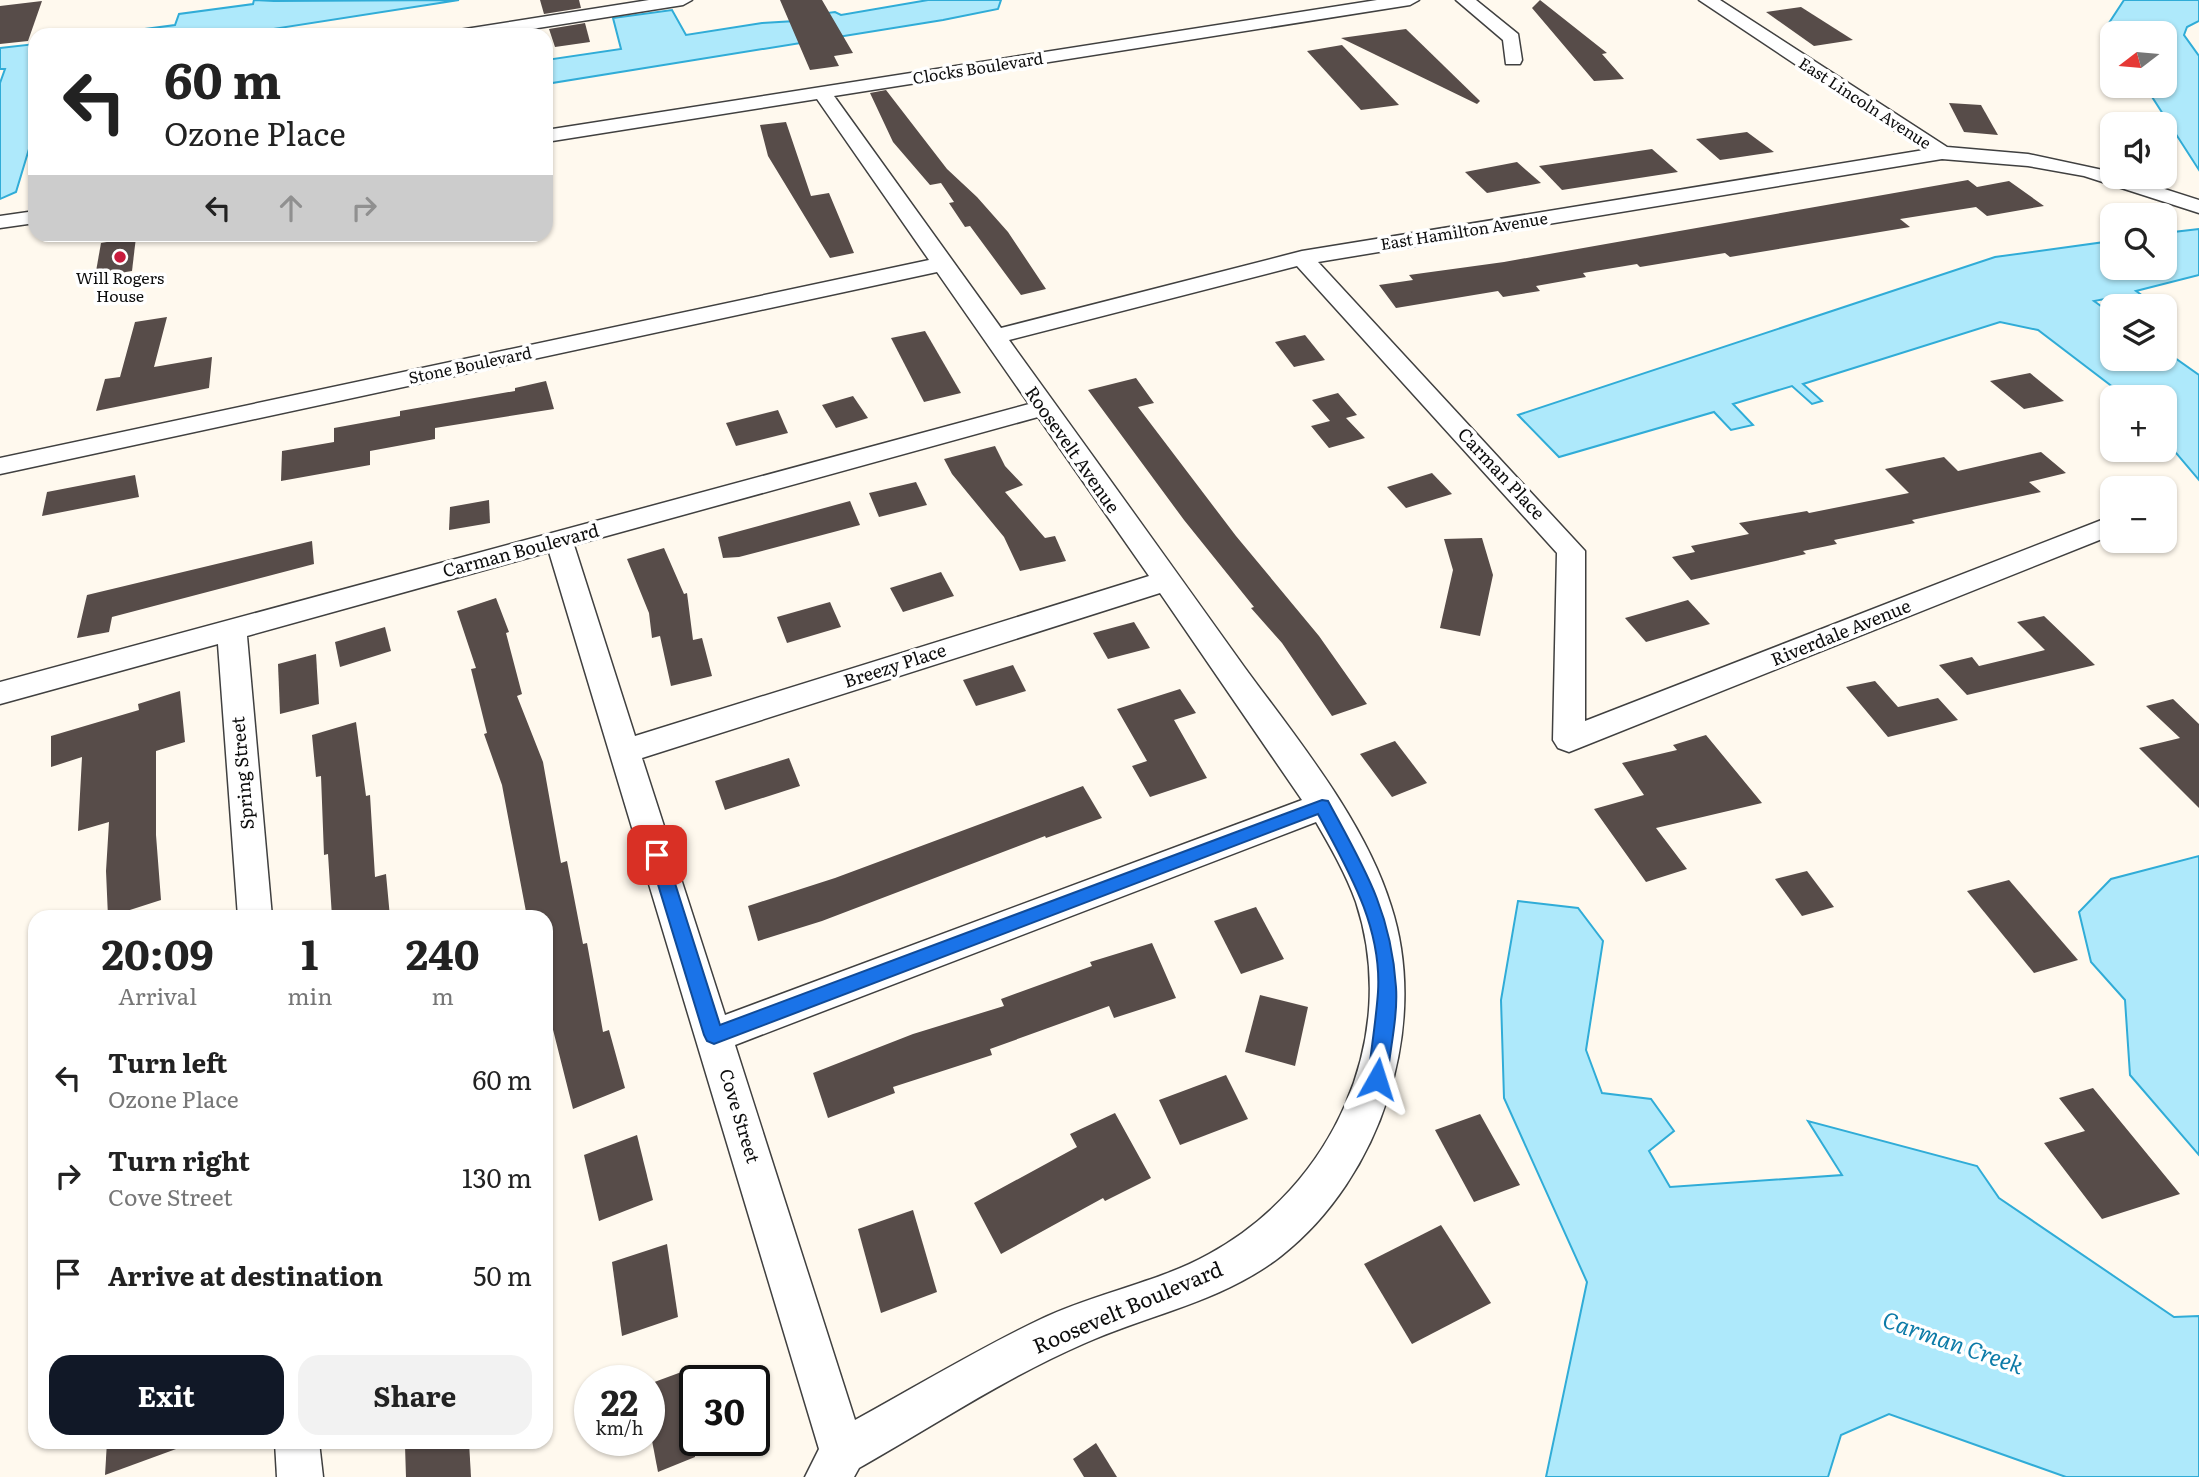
<!DOCTYPE html>
<meta charset="utf-8">
<style>
body{margin:0;font-family:Literata,serif;background:#f2f2f2;color:#222;height:100vh;display:flex;flex-direction:column;font-size:26px;white-space:nowrap}
*{box-sizing:border-box;margin:0}
p{font-size:23px;color:#767676}
.icon{flex:none;width:38px;height:38px;fill:none;stroke:currentColor;stroke-width:2;stroke-linecap:round;stroke-linejoin:round}
.map{position:relative;flex:1;overflow:hidden}
.details{position:absolute;left:28px;top:910px;width:525px;height:539px;display:flex;flex-direction:column;background:#fff;border-radius:21px;box-shadow:0 2px 5px #0004}
.details>*{flex:none}
.guide{position:absolute;left:28px;top:28px;width:525px;height:214px;border-radius:21px;box-shadow:0 2px 5px #0004;background:#fff;color:#222;overflow:hidden}
.needle{width:46px;rotate:254deg}
.buttons{position:absolute;left:2100px;top:21px;display:grid;gap:14px}
.buttons a{display:grid;place-items:center;width:77px;height:77px;border-radius:14px;background:#fff;box-shadow:0 2px 5px #0004;font-size:35px}
.speed{position:absolute;left:574px;top:1365px;display:flex;gap:14px;font-size:35px;font-weight:700;text-align:center}
.speed>*{display:grid;place-content:center;width:91px;height:91px;border-radius:50%;background:#fff;box-shadow:0 2px 5px #0004;line-height:1}
.speed small{font-size:18px;font-weight:400}
.speed .limit{border:4px solid #111;border-radius:10px;background:#fff;color:#111}
.pin{position:absolute;display:grid;place-items:center;width:60px;height:60px;color:#fff;margin:-30px;border-radius:14px;box-shadow:0 4px 10px #0006}
.me{position:absolute;width:77px;margin:-38px;rotate:6deg;stroke-linejoin:round;filter:drop-shadow(0 0 5px #0008)}
.turn{display:flex;align-items:center;gap:24px;height:147px;padding:0 21px;font-size:32px}
.turn .icon{width:91px;height:91px;stroke-width:2.5}
.turn b{display:block;font-size:49px;line-height:60px}
.lanes{display:flex;align-items:center;height:66px;padding:0 21px;background:#0003;justify-content:center;gap:35px;direction:ltr}
.lanes .off{opacity:.35}
.eta{display:flex;justify-content:space-evenly;align-items:center;height:119px;text-align:center}
.eta b{font-size:42px;font-weight:700;line-height:49px}
.primary-button{display:flex;gap:14px;margin-top:auto;padding:14px 21px}
.primary-button a{flex:1;height:80px;border-radius:21px;background:#111827;color:#fff;font-size:28px;font-weight:700;line-height:80px;text-align:center}
.primary-button a+a{background:#f2f2f2;color:#222}
ul{padding:0;list-style:none}
li{display:flex;align-items:center;gap:21px;height:98px;padding:0 21px}
li div{flex:1}
li b{display:block;font-size:26px}
li em{font-style:normal}
.map>svg:first-child{display:block}
.water{fill:#aee9fb;stroke:#30acd7;stroke-width:2}
.building{fill:#574c49}
.lines{fill:none;stroke-linecap:round;stroke-linejoin:round}
.street-casing{stroke:#404040;stroke-width:3}
.street{fill:#fff;fill-rule:evenodd}
.route{fill:#1a73e8;stroke:#114b97;stroke-width:2}
.poi-dot{fill:#c81b3c;stroke:#fff;stroke-width:2.5}
.labels{text-anchor:middle;stroke-width:7;stroke-linejoin:round;paint-order:stroke}
.far-street-label{font-size:16px;fill:#0d0d0d;stroke:#fff}
.far-poi-label{font-size:16px;fill:#0d0d0d;stroke:#fff}
.street-label{font-size:18px;fill:#0d0d0d;stroke:#fff}
.near-street-label{font-size:21px;fill:#0d0d0d;stroke:#fff}
.near-water-label{font-size:23px;font-style:italic;fill:#0d7ba8;stroke:#fff}
</style>
<div class="map">
<svg width="2199" height="1477" viewBox="0 0 2199 1477">
<rect width="100%" height="100%" fill="#fff9ee"/>
<g class="water">
<path d="M254,0L274,1L459,0L260,31V34L250,35H99L175,25L179,14L253,4Z"/>
<path d="M928,0H1001L998,9L943,20L546,84V60L621,49L613,18L672,10L686,35L762,23L812,20L811,15L835,12L841,15Z"/>
<path d="M2124,0H2199V21L2187,27L2184,35L2199,56V170L2145,86H2165V33L2112,34L2107,26Z"/>
<path d="M35,44V129L16,192L0,199V83L5,69H0V48Z"/>
<path d="M2199,229V275L2136,291L2157,306H2143L2126,295L2094,301L2112,314V359H2165V351L2199,375V480L2165,440V397H2126L2038,330L2000,322L1803,384L1822,401L1812,404L1792,386L1733,404L1753,425L1731,430L1714,412L1559,457L1518,415L1995,257L2112,241V268H2165V233Z"/>
<path d="M2199,856V1155L2130,1075L2125,1000L2091,962L2079,912L2111,879Z"/>
<path d="M1518,901L1578,908L1603,941L1586,1050L1602,1093L1651,1099L1674,1131L1649,1151L1670,1187L1842,1175L1808,1121L1977,1166L1999,1198L2174,1317L2199,1316V1477H2066L1889,1414L1841,1435L1828,1477H1546L1587,1282L1504,1098L1501,1000Z"/>
</g>
<g class="building">
<path d="M540,0H579L581,8L544,14Z"/>
<path d="M780,0H822L853,53L834,56L839,66L810,70Z"/>
<path d="M1540,0L1607,53L1602,54L1624,79L1594,81L1532,8Z"/>
<path d="M42,1L28,41L0,44V6Z"/>
<path d="M1801,7L1853,40L1814,46L1766,12Z"/>
<path d="M585,23L590,42L555,47L549,29Z"/>
<path d="M1406,29L1480,101L1477,104L1341,38Z"/>
<path d="M1342,45L1399,105L1361,110L1307,51Z"/>
<path d="M886,90L947,169L977,197L1008,232L1046,289L1021,295L970,226L965,227L949,203L954,202L941,183L930,185L893,142L870,93Z"/>
<path d="M1949,103L1981,105L1998,135L1964,132Z"/>
<path d="M786,122L811,196L829,193L854,253L830,258L768,156L760,125Z"/>
<path d="M1747,132L1774,152L1720,160L1696,139Z"/>
<path d="M1652,149L1678,172L1562,190L1539,166Z"/>
<path d="M1517,162L1541,183L1487,193L1465,172Z"/>
<path d="M1968,180L1977,187L2009,181L2044,206L1987,216L1976,207L1900,219L1910,227L1730,257L1725,253L1640,267L1637,264L1583,273L1586,277L1536,286L1540,291L1503,297L1498,291L1396,308L1379,285L1413,280L1409,275L1504,262Z"/>
<path d="M136,237L132,271L95,277L101,243Z"/>
<path d="M167,317L154,367L212,357L209,388L96,411L105,379L120,377L135,322Z"/>
<path d="M925,331L961,393L924,402L891,338Z"/>
<path d="M1305,335L1325,360L1294,367L1275,342Z"/>
<path d="M2030,373L2064,401L2024,409L1990,381Z"/>
<path d="M1136,378L1154,403L1138,407L1236,536L1319,636L1367,704L1332,716L1282,643L1251,608L1254,607L1184,520L1088,390Z"/>
<path d="M546,381L554,409L435,428V439L370,451V465L281,481L282,451L334,442V428L400,416V411L515,391V388Z"/>
<path d="M1338,393L1357,415L1346,418L1365,438L1329,448L1311,426L1330,421L1312,400Z"/>
<path d="M853,396L868,418L836,428L822,405Z"/>
<path d="M778,410L788,433L736,446L726,423Z"/>
<path d="M995,446L1005,466L1023,485L1005,492L1045,538L1055,536L1066,561L1020,571L1004,537L952,474L944,459Z"/>
<path d="M2041,452L2066,473L2029,482L2041,492L1912,520L1915,523L1834,540L1837,544L1803,551L1806,554L1691,580L1672,557L1695,552L1691,546L1749,534L1739,523L1807,511L1809,513L1909,493L1885,469L1944,457L1958,471Z"/>
<path d="M1432,473L1452,494L1406,508L1387,487Z"/>
<path d="M135,475L139,497L42,516L47,492Z"/>
<path d="M916,482L927,505L879,517L869,493Z"/>
<path d="M489,500L490,523L449,530L450,507Z"/>
<path d="M850,501L860,525L739,557L723,558L718,537Z"/>
<path d="M1482,538L1493,575L1480,636L1440,628L1453,570L1444,539Z"/>
<path d="M312,541L314,564L112,617L109,632L77,638L87,595Z"/>
<path d="M664,548L684,594L687,593L693,640L702,638L712,676L671,686L660,636L652,638L649,613L627,559Z"/>
<path d="M941,572L954,596L903,612L890,588Z"/>
<path d="M496,598L509,632L506,633L522,694L517,696L543,762L561,863L567,861L583,944L587,943L603,1032L609,1030L625,1088L573,1109L546,1002V917H527L502,785L484,734L487,733L471,669L476,668L457,611Z"/>
<path d="M1688,600L1710,624L1646,642L1625,618Z"/>
<path d="M830,602L841,627L787,643L777,617Z"/>
<path d="M2044,616L2095,665L1967,695L1939,665L1972,657L1979,666L2045,650L2017,622Z"/>
<path d="M1134,622L1150,648L1108,659L1093,633Z"/>
<path d="M385,627L391,651L340,667L335,642Z"/>
<path d="M316,654L319,704L280,714L278,664Z"/>
<path d="M1013,665L1026,691L976,706L963,680Z"/>
<path d="M1875,681L1898,707L1938,698L1958,720L1888,737L1846,687Z"/>
<path d="M1180,689L1196,713L1174,720L1207,778L1150,797L1132,766L1147,761L1117,709Z"/>
<path d="M180,691L185,742L156,751V835L161,900L108,917L106,871L109,822L78,831L82,757L51,767V736L139,710L138,704Z"/>
<path d="M2173,699L2199,724V808L2139,748L2180,738L2146,706Z"/>
<path d="M356,722L366,796L370,795L375,877L386,874L390,917H332L328,854L324,855L321,776L316,777L312,735Z"/>
<path d="M1706,735L1762,803L1656,828L1687,869L1646,882L1594,809L1644,795L1622,763L1677,750L1673,745Z"/>
<path d="M1395,741L1427,783L1392,797L1360,754Z"/>
<path d="M789,758L800,786L725,810L715,781Z"/>
<path d="M1083,786L1102,818L1046,838L1045,836L822,921L758,941L748,906L835,878Z"/>
<path d="M1807,871L1834,907L1802,916L1775,879Z"/>
<path d="M2009,880L2078,960L2034,973L1967,891Z"/>
<path d="M1256,907L1284,959L1241,974L1214,921Z"/>
<path d="M1152,943L1176,998L1114,1018L1109,1006L990,1049L992,1055L893,1087L895,1093L828,1118L813,1073L913,1034L1004,1006L1001,999L1092,966L1090,962Z"/>
<path d="M1260,995L1308,1007L1295,1066L1245,1052Z"/>
<path d="M1226,1075L1248,1119L1180,1145L1159,1100Z"/>
<path d="M2093,1088L2180,1194L2102,1219L2044,1143L2085,1131L2059,1098Z"/>
<path d="M1115,1113L1151,1178L1105,1201L1103,1198L1001,1254L974,1203L1077,1147L1070,1134Z"/>
<path d="M1480,1114L1520,1185L1474,1202L1435,1130Z"/>
<path d="M637,1135L653,1200L599,1221L584,1155Z"/>
<path d="M913,1210L937,1292L881,1313L858,1229Z"/>
<path d="M1441,1225L1491,1303L1412,1344L1364,1264Z"/>
<path d="M667,1244L678,1317L622,1336L612,1262Z"/>
<path d="M695,1367V1457L658,1472L649,1425V1384Z"/>
<path d="M107,1442H186L187,1445L105,1475Z"/>
<path d="M417,1442H469L471,1477H406L405,1446Z"/>
<path d="M1096,1443L1117,1477H1084L1073,1459Z"/>
</g>
<g class="lines">
<defs>
<g id="street">
<path d="M649,0H692L683,5L493,35H450L459,30Z"/>
<path d="M1377,0H1419L1410,5L834,96L1001,328L1302,251L1924,150L1699,0H1720L1947,147L2028,154L2112,172V177H2127L2199,200V213L2084,176L2028,166L1942,159L1318,262L1585,551V721L2112,516V535L1569,752L1558,748L1553,740L1557,553L1297,266L1009,340C1088,449 1167,559 1245,668C1297,739 1365,821 1391,906C1430,1026 1381,1178 1281,1256C1222,1302 1150,1314 1083,1344C1005,1378 933,1426 859,1468L854,1477H805L819,1449L549,552L247,636L272,917H238L218,644L0,704V682L1029,404L937,272L0,474V458L929,260L817,99L546,142V130ZM1038,417L1149,576L635,736L574,545ZM1160,593L1302,800L725,1015L642,758ZM1316,822C1331,848 1346,874 1356,902C1401,1039 1332,1187 1209,1254C1157,1283 1095,1293 1041,1319C978,1349 917,1386 855,1420L735,1045Z"/>
<path d="M1456,0H1476L1518,34L1522,60L1520,64H1506L1503,40Z"/>
<path d="M35,211V223L0,228V216Z"/>
<path d="M275,1442H319L323,1477H277Z"/>
</g>
</defs>
<use href="#street" class="street-casing"/>
<use href="#street" class="street"/>
</g>
<path class="route" d="M1322,800L1328,801C1363,866 1391,910 1396,987C1398,1016 1390,1049 1387,1079L1384,1085L1377,1087L1370,1085L1368,1079C1371,1050 1376,1021 1378,992C1382,926 1348,870 1318,814L714,1044L707,1041L704,1035L649,855L657,848L666,855L720,1025Z"/>
<circle class="poi-dot" cx="120" cy="257" r="7"/>
<g class="labels">
<g class="far-street-label">
<text transform="translate(978 68) rotate(-9)" y="6">Clocks Boulevard</text>
<text transform="translate(1865 103) rotate(33)" y="6">East Lincoln Avenue</text>
<text transform="translate(1464 231) rotate(-9)" y="6">East Hamilton Avenue</text>
<text transform="translate(470 365) rotate(-12)" y="6">Stone Boulevard</text>
</g>
<g class="far-poi-label">
<text x="120" y="284">Will Rogers<tspan x="120" dy="18">House</tspan></text>
</g>
<g class="street-label">
<text transform="translate(1072 450) rotate(55)" y="6">Roosevelt Avenue</text>
<text transform="translate(1501 474) rotate(47)" y="6">Carman Place</text>
<text transform="translate(521 551) rotate(-15)" y="6">Carman Boulevard</text>
<text transform="translate(1841 633) rotate(-22)" y="6">Riverdale Avenue</text>
<text transform="translate(895 666) rotate(-18)" y="6">Breezy Place</text>
<text transform="translate(243 773) rotate(-95)" y="6">Spring Street</text>
<text transform="translate(739 1116) rotate(73)" y="6">Cove Street</text>
</g>
<g class="near-street-label">
<text transform="translate(1128 1308) rotate(-23)" y="7">Roosevelt Boulevard</text>
</g>
<g class="near-water-label">
<text transform="translate(1953 1343) rotate(19)" y="8">Carman Creek</text>
</g>
</g>
</svg>
<div class="buttons">
<a><svg class="needle" viewBox="-14 -14 28 28"><path d="M0-13l5 13h-10z" fill="#e53935"/><path d="M0 13l5-13h-10z" fill="#767676"/></svg></a>
<a><svg class="icon" aria-label="sound" viewBox="0 0 24 24"><path d="M4 9h4l5-4v14l-5-4H4zM17 9q2 3 0 6"/></svg></a>
<a><svg class="icon" aria-label="search" viewBox="0 0 24 24"><circle cx="10" cy="10" r="6"/><path d="M15 15l6 6"/></svg></a>
<a><svg class="icon" aria-label="layers" viewBox="0 0 24 24"><path d="M12 4l9 5-9 5-9-5zM3 14l9 5 9-5"/></svg></a>
<a>+</a>
<a>−</a>
</div>
<div class="speed"><div>22<small>km/h</small></div><div class="limit">30</div></div>
<div class="pin" style="left:657px;top:855px;background:#d93025"><svg class="icon" aria-label="arrive" viewBox="0 0 24 24"><path d="M6 21V4h12l-3 4 3 4H6"/></svg></div>
<svg class="me" style="left:1377px;top:1079px" viewBox="-20 -20 40 40"><path d="M0-17L14 15 0 8-14 15z" fill="#1a73e8" stroke="#fff" stroke-width="4"/></svg>
<div class="guide">
<div class="turn"><svg class="icon" aria-label="left" viewBox="0 0 24 24"><path d="M17 20v-9H6M10 6l-5 5 5 5"/></svg><div><b>60 m</b>Ozone Place</div></div>
<div class="lanes"><svg class="icon" aria-label="left" viewBox="0 0 24 24"><path d="M17 20v-9H6M10 6l-5 5 5 5"/></svg><svg class="icon off" aria-label="ahead" viewBox="0 0 24 24"><path d="M12 20V5M6 11l6-6 6 6"/></svg><svg class="icon off" aria-label="right" viewBox="0 0 24 24"><path d="M7 20v-9h11M14 6l5 5-5 5"/></svg></div>
</div>
<section class="details">
<div class="eta">
<div><b>20:09</b><p>Arrival</p></div>
<div><b>1</b><p>min</p></div>
<div><b>240</b><p>m</p></div>
</div>
<ul>
<li><svg class="icon" aria-label="left" viewBox="0 0 24 24"><path d="M17 20v-9H6M10 6l-5 5 5 5"/></svg><div><b>Turn left</b><p>Ozone Place</p></div><em>60 m</em></li>
<li><svg class="icon" aria-label="right" viewBox="0 0 24 24"><path d="M7 20v-9h11M14 6l5 5-5 5"/></svg><div><b>Turn right</b><p>Cove Street</p></div><em>130 m</em></li>
<li><svg class="icon" aria-label="arrive" viewBox="0 0 24 24"><path d="M6 21V4h12l-3 4 3 4H6"/></svg><div><b>Arrive at destination</b></div><em>50 m</em></li>
</ul>
<div class="primary-button"><a>Exit</a><a>Share</a></div>
</section>
</div>
